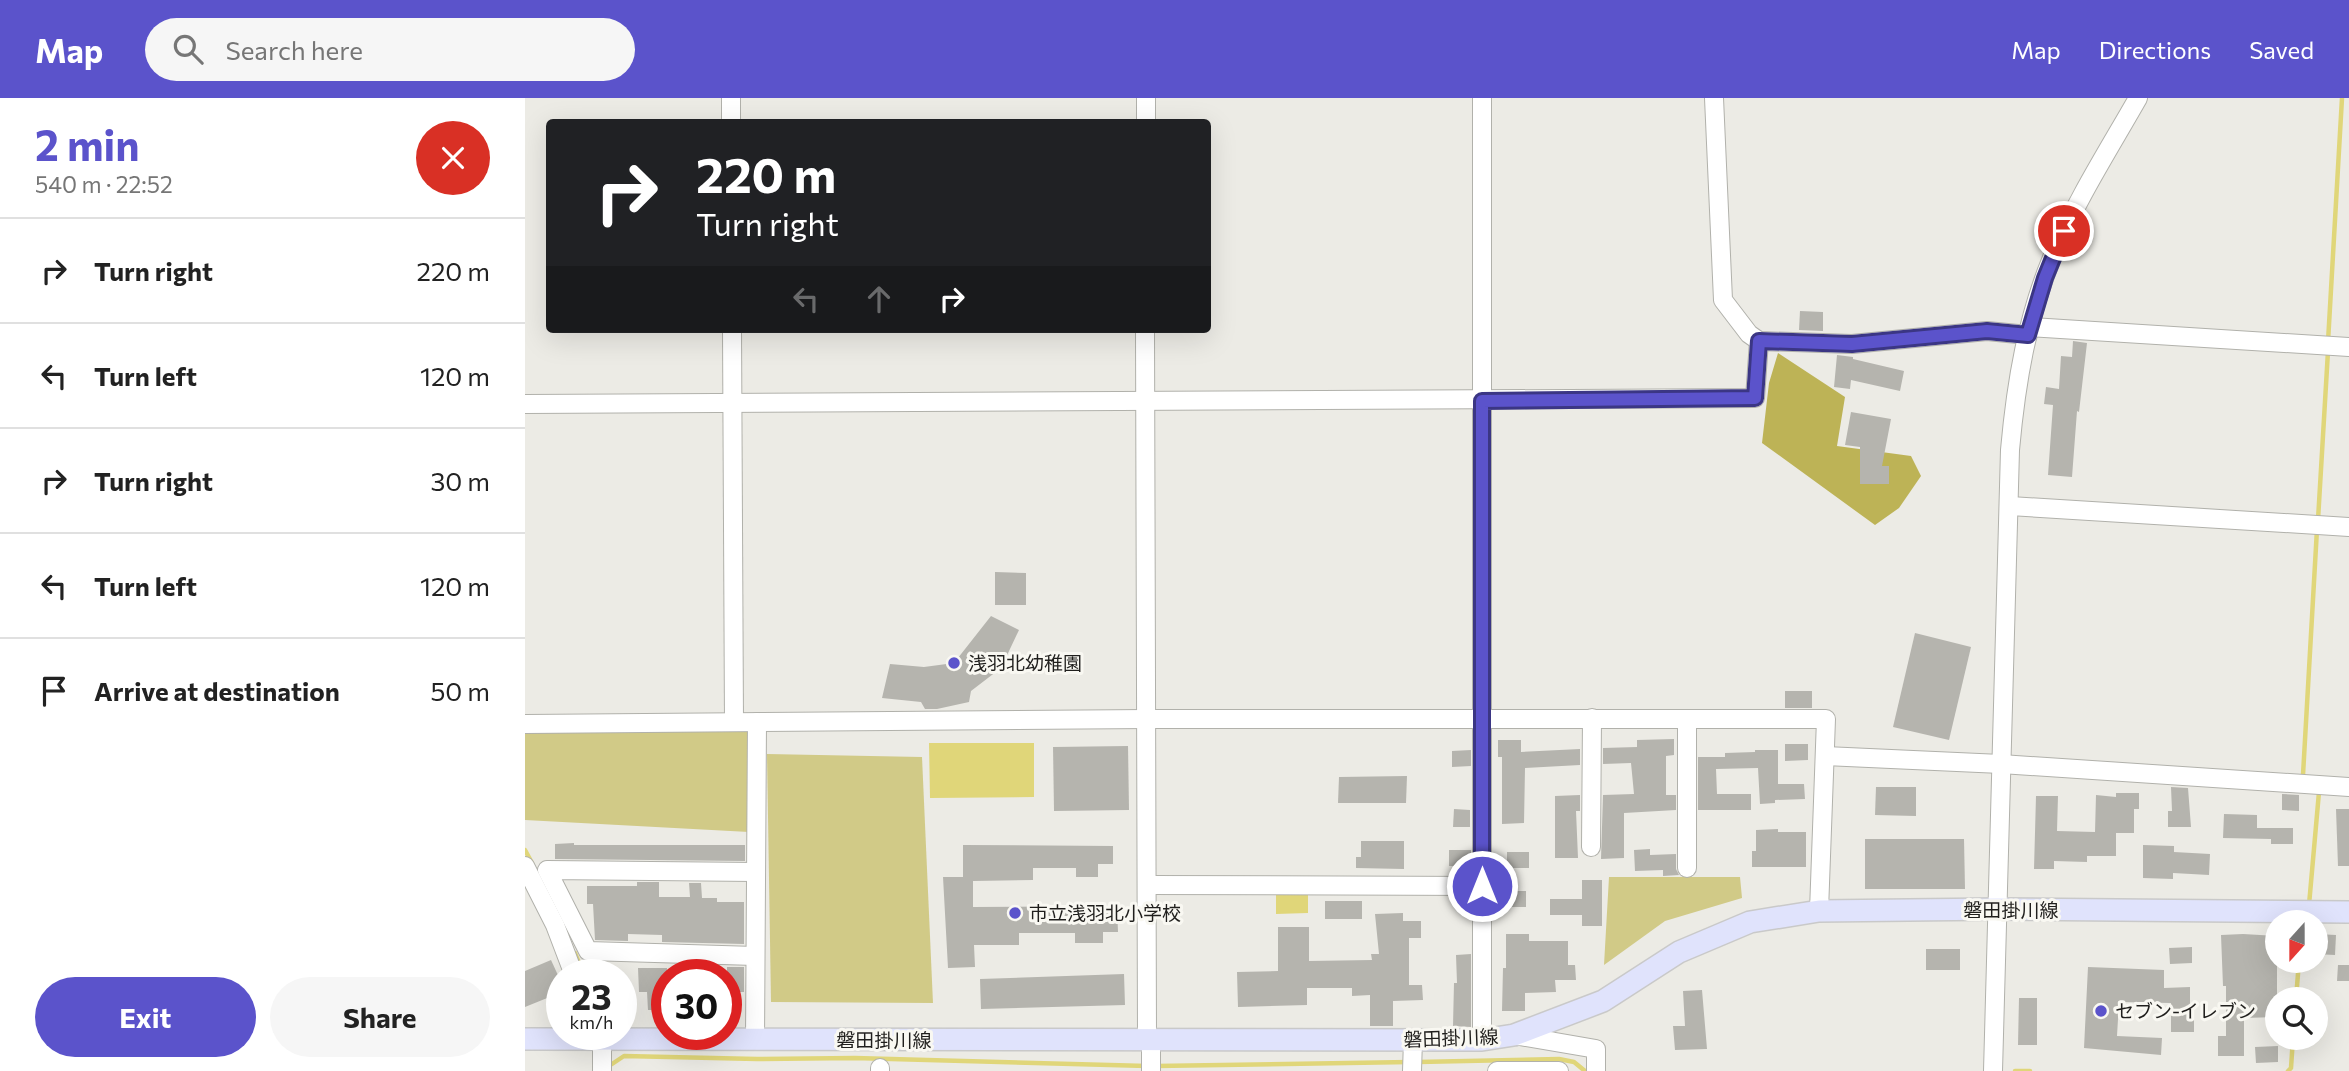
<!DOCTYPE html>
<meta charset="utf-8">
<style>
body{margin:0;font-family:Commissioner,"Noto Sans JP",sans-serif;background:#f6f6f6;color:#222;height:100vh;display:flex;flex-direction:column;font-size:26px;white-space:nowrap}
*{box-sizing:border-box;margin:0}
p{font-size:23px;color:#767676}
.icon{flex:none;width:38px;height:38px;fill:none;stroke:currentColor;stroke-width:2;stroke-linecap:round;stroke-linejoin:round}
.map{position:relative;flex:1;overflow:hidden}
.details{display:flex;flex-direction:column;background:#fff;width:525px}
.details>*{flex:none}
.top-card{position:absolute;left:21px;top:21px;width:665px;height:214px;border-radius:7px;box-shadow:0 7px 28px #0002;background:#202124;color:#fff;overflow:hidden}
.needle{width:46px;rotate:201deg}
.fabs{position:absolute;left:1740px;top:812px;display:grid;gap:14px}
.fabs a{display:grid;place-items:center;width:63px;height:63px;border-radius:50%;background:#fff;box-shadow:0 7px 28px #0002;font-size:35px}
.speed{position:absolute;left:21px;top:861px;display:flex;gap:14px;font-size:35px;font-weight:700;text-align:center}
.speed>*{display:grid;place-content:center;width:91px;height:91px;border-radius:50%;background:#fff;box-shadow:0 7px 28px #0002;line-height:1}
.speed small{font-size:18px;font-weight:400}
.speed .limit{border:10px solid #d22;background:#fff;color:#111}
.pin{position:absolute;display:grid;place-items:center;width:60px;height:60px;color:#fff;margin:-30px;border:4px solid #fff;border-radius:50%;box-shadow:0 2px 7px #0007}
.me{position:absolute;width:77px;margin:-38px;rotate:0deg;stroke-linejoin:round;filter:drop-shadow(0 0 5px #0008)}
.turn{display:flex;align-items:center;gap:24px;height:147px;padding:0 35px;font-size:32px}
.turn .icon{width:91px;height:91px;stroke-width:2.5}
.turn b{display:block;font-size:49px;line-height:60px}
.lanes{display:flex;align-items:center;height:66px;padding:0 35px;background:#0003;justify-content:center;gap:35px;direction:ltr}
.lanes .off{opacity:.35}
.round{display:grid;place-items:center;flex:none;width:74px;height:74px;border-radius:37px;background:#f6f6f6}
.summary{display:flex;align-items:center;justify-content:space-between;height:119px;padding:0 35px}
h1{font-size:42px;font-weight:700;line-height:52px;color:#5b53cb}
.action{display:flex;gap:14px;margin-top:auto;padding:14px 35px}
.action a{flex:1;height:80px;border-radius:42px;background:#5b53cb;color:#fff;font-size:28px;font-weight:700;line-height:80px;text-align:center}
.action a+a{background:#f6f6f6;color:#222}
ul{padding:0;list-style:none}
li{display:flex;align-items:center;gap:21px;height:105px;padding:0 35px;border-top:2px solid #e0e0e0}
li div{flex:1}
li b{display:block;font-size:26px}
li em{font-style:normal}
header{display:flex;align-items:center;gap:42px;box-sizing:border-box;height:98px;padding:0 35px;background:#5b53cb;color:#fff}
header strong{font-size:33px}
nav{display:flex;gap:38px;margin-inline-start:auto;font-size:24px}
.search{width:490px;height:63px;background:#f6f6f6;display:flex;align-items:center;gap:18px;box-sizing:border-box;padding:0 24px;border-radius:38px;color:#767676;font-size:26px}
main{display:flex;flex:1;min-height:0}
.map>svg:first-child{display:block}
.green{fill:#d1ca87}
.forest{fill:#bdb356}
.water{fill:#e0d679}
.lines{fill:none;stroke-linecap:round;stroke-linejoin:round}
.stream{stroke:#e0d679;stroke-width:4.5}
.building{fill:#b5b4ae}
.minor-casing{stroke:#b1b1ab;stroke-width:20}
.major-casing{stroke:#c9c9c9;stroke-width:24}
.minor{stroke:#fff;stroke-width:18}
.major{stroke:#e0e3fc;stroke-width:21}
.route-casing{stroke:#3b3684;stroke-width:18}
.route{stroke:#5b53cb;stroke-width:12}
.poi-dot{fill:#5b53cb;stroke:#f9f8f2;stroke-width:2.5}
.labels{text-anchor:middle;stroke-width:6;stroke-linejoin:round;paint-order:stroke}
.poi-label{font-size:19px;fill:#201f1d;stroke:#f9f8f2;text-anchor:start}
.street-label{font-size:19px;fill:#201f1d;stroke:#f9f8f2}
</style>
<header>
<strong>Map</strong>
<div class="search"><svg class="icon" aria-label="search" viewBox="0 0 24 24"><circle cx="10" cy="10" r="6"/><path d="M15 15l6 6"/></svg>Search here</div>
<nav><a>Map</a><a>Directions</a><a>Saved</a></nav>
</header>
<main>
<section class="details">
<div class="summary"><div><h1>2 min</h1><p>540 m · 22:52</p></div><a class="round" style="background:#d93025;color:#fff"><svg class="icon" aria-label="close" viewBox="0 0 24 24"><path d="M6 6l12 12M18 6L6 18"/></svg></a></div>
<ul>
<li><svg class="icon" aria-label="right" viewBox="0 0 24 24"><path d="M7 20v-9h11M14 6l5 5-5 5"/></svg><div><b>Turn right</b></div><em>220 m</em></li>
<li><svg class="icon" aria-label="left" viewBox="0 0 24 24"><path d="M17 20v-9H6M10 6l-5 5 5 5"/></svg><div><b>Turn left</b></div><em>120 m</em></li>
<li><svg class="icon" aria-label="right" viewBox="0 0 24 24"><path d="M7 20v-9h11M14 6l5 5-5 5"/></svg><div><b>Turn right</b></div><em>30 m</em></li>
<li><svg class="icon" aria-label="left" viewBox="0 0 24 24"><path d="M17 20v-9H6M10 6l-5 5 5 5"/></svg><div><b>Turn left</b></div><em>120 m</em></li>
<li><svg class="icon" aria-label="arrive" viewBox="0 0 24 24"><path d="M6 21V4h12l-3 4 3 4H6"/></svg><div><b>Arrive at destination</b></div><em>50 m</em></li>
</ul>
<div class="action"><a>Exit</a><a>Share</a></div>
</section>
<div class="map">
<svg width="1824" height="973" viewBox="0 0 1824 973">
<rect width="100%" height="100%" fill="#ecebe5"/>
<g class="green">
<path d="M0,633L223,634L224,734L0,722Z"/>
<path d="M242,656L397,659L408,905L246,904Z"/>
<path d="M1084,779H1215L1217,800L1140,823L1079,867Z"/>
</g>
<path class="forest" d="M1253,255L1320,299L1312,348L1386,358L1396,378L1374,410L1350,427L1237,345L1244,285Z"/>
<g class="water">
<path d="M404,645H509V699L405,700Z"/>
<path d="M751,797H783V815L751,816Z"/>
</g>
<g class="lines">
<g class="stream">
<path d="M1803,244L1817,0"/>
<path d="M1793,422L1803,253"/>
<path d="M1781,680L1778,677L1792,431"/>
<path d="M0,752L7,765"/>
<path d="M1784,807L1794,694L1791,691"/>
<path d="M50,855L59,877"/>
<path d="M1771,901L1774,863"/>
<path d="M893,964L1034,961L1049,964L1060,973"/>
<path d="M87,966L99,958L232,961L330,960L622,968"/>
<path d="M631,968L885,964"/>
<path d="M1490,973H1505"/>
<path d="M1763,973L1766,970L1768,940"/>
</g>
</g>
<g class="building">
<path d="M1275,213L1298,214V233L1274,232Z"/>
<path d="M1548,243L1562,245L1554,314L1552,313L1547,379L1523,377L1528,307L1519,306L1521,289L1534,291L1536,258L1547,259Z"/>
<path d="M1312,257L1328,259V261L1379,273L1375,293L1326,282L1325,291L1309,289Z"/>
<path d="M1326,314L1366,321L1357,368H1364V386H1335V349L1320,347Z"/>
<path d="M470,474L501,475V507H470Z"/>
<path d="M466,518L494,532L476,570L446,593L444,604L412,611H400L396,604L357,600L365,566L399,569L429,565Z"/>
<path d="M1390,535L1446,549L1424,642L1368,629Z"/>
<rect x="1260" y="593" width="27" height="17"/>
<path d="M1149,641V657L1141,658V697H1151V712L1099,715V760L1076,761L1078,697L1109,696L1106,665L1078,666V650L1112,649V642Z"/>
<path d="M973,642H996V654L1055,651V667L1000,670L999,725L977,726V659H973Z"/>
<path d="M1260,646H1283V662L1260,663Z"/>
<path d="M603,648L604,712L529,713L528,649Z"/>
<path d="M946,652V668L927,669V653Z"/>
<path d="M1230,652H1253V686H1279L1280,701L1250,702V705L1235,706L1233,670L1191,671L1192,696H1226V712H1173V659H1200V655L1230,654Z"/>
<path d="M882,678L881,705H813L814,679Z"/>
<path d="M1351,689H1391V718L1350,717Z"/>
<path d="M1646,689L1663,690L1666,729H1643V713H1647Z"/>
<path d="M1591,695H1614V711H1609V735H1591V758H1562V764L1529,763V771H1509L1511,698H1533L1532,733L1570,734L1571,697L1591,699Z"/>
<path d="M1757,696L1774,697V713L1757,712Z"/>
<path d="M1055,697V713H1051L1053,760H1030V698Z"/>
<path d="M929,711L945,712V729H928Z"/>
<path d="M1811,711H1824V768H1813Z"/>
<path d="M1699,716L1732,717V730H1768V746H1746V741L1698,740Z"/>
<path d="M1253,731V734H1281V769H1227V753H1231V732Z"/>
<path d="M1340,741H1439L1440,791H1340Z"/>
<path d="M836,743H879V771L831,770V759H836Z"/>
<path d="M49,745V747H220V763L30,761V746Z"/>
<path d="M438,747L588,748V766H573V779H551V770H508V782L448,783V809L592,808L593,834H578V845H550V835H494V847H449L450,869L423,870L418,779H438Z"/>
<path d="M1618,747L1649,748V754L1685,756L1684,777L1648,775V781L1618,780Z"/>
<path d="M1125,751V757L1151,756V771L1154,777L1138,778V772L1110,773L1109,752Z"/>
<rect x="924" y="752" width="22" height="16"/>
<rect x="982" y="754" width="22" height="16"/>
<path d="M1057,782H1077V828H1057V817H1025V801H1057Z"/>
<path d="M112,784H134V799H165L164,785H176L177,800H192V804H219V846L137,844V837L103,836V843L70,842L68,806H62V788H112Z"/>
<path d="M978,793H1001V809H979Z"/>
<rect x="800" y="803" width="37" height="18"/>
<path d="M878,815V823H896V840H884V887H897L898,902L868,903V928H845V897L827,898V890H782V907L713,909L712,874L753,873V829H784V863L847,862L846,856H854L850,816Z"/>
<path d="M981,836H1004V843H1043V867H1050L1051,882H1030L1031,894L1000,895V913H977L978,870H981Z"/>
<path d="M1718,836L1752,838V919L1719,920V958H1693V938H1701V888H1698L1696,837Z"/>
<path d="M1791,836L1811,837L1810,857L1790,856Z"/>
<path d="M1667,849V865L1645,866L1644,850Z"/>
<rect x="1401" y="851" width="34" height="21"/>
<path d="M946,856V929L928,928L929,885H932L931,857Z"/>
<path d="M26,862L37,886V894L0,909V873Z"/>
<path d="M1813,867H1824V883H1812Z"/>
<rect x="202" y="869" width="17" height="25"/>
<path d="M1563,869L1639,872V890L1665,889V918H1669V934H1646V905L1594,904L1592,938L1637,940L1636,957L1559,950Z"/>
<path d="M113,870H142V912H123L122,894H114Z"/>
<path d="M599,876L600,907L456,911L455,881Z"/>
<path d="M1177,892L1182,951L1150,952L1148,928H1160L1158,893Z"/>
<path d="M1494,900H1512V947H1493Z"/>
<path d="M1753,948V964L1731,965L1730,949Z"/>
</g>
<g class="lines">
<defs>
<g id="minor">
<path d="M206,0V24"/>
<path d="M957,0V942"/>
<path d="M1189,0L1198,202L1224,236L1234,243L1327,246L1462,233L1503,237"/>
<path d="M621,24V0"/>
<path d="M1505,229L1824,249"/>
<path d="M207,231L209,624"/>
<path d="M620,231L622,940"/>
<path d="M0,306L1230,300L1234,243"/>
<path d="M1485,408L1824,429"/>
<path d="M1162,621V770"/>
<path d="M0,626L623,621H1301L1294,813"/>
<path d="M1300,658L1476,666L1824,689"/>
<path d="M1066,749L1067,620"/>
<path d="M0,768L30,827L49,877"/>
<path d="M622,787L957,788"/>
<path d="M230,858L63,853L22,772L231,774"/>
<path d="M989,937L1071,951V973"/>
<path d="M230,942L232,624"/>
<path d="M77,973V941"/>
<path d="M355,973V970"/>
<path d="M626,973V940"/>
<path d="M887,973L888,942"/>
<path d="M972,973H1034"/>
<path d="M1468,973L1485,352C1491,285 1502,218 1529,155C1552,101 1584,51 1613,0"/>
</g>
<path id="major" d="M0,941L957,942L989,937L1078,903L1154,854L1225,824L1294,813L1473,811L1824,814"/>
</defs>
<use href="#minor" class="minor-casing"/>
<use href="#major" class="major-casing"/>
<use href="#minor" class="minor"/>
<use href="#major" class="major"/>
</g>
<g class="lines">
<defs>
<path id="route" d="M957,788V303L1230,300L1234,243L1327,246L1462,233L1503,237L1520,180L1539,133"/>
</defs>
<use href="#route" class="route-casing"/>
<use href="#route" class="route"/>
</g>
<g class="poi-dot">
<circle cx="429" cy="565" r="7"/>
<circle cx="490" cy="815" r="7"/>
<circle cx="1576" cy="913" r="7"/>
</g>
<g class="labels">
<g class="poi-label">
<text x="443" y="572">浅羽北幼稚園</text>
<text x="504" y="822">市立浅羽北小学校</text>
<text x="1590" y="920">セブン-イレブン</text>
</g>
<g class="street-label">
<text x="1486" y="819">磐田掛川線</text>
<text transform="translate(926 940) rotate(-2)" y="7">磐田掛川線</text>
<text x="359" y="949">磐田掛川線</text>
</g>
</g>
</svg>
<div class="fabs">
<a><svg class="needle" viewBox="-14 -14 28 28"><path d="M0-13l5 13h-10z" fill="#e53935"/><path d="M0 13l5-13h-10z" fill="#767676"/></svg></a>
<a><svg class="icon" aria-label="search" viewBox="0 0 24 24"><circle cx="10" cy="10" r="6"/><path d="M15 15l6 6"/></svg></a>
</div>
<div class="speed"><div>23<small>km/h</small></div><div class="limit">30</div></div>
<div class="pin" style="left:1539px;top:133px;background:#d93025"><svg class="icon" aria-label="arrive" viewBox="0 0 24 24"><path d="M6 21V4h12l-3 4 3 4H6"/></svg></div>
<svg class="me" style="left:957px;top:788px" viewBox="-20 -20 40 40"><circle r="17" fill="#5b53cb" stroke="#fff" stroke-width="3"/><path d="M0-11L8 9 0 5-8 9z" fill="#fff"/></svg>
<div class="top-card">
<div class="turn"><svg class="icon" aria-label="right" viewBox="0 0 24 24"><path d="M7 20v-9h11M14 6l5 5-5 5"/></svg><div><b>220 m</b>Turn right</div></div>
<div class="lanes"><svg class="icon off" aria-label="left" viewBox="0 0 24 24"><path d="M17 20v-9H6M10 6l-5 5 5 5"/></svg><svg class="icon off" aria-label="ahead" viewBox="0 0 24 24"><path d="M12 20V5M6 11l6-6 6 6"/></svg><svg class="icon" aria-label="right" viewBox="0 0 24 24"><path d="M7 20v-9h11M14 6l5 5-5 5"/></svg></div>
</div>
</div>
</main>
